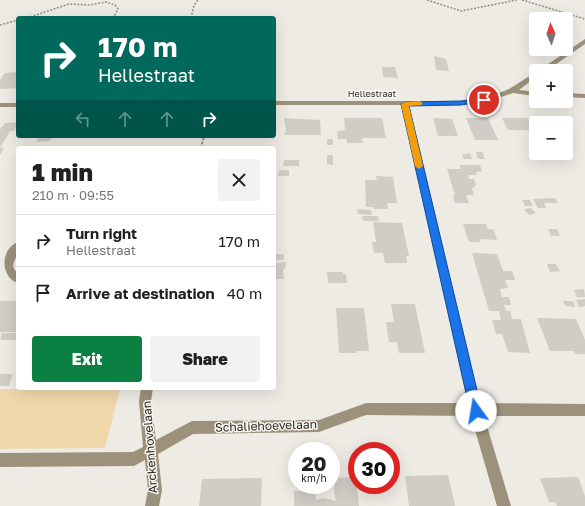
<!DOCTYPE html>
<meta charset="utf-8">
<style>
body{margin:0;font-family:"Golos Text",sans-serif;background:#f2f2f2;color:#202124;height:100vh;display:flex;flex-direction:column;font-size:15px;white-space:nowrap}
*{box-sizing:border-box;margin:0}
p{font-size:13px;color:#757577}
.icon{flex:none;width:22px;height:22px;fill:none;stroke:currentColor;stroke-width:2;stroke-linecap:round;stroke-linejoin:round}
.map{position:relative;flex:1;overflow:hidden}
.sheet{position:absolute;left:16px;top:146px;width:260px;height:244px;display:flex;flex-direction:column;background:#fff;border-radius:4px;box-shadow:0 4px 16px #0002}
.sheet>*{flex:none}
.banner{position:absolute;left:16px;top:16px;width:260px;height:122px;border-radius:4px;box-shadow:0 4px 16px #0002;background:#00695c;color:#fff;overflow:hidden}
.needle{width:26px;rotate:357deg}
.tools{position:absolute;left:529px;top:12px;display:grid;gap:8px}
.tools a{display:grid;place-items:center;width:44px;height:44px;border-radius:4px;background:#fff;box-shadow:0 4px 16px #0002;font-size:20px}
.speed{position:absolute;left:288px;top:442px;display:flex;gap:8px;font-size:20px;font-weight:700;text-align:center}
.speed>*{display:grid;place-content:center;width:52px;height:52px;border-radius:50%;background:#fff;box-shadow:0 4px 16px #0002;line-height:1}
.speed small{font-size:10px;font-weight:400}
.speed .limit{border:6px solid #d22;background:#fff;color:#111}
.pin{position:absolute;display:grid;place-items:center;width:34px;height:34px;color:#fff;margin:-17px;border:2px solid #fff;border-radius:50%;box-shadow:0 1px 4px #0007}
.me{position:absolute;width:44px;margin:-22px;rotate:347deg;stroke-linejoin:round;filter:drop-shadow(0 0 3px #0008)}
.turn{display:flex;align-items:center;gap:14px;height:84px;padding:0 16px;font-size:18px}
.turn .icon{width:52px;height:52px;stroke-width:2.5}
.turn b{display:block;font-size:28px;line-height:34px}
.lanes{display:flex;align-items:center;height:38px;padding:0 16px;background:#0003;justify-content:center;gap:20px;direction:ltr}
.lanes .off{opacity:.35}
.round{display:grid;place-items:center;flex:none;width:42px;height:42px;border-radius:4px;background:#f2f2f2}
.summary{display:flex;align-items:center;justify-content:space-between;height:68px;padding:0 16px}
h1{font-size:24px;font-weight:800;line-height:30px}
.action{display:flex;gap:8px;margin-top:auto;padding:8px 16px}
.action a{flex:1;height:46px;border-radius:4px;background:#0b8043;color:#fff;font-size:16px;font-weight:800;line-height:46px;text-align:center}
.action a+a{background:#f2f2f2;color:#202124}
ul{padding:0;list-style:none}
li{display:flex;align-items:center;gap:12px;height:52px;padding:0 16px;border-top:1px solid #e0e0e0}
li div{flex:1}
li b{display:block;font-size:15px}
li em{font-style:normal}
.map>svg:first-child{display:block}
.green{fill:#f0d8ab}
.building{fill:#d0ccc6}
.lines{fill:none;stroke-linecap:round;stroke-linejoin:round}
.path-far1{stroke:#928f8a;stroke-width:1.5;stroke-dasharray:2 1.5;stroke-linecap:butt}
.path{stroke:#928f8a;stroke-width:2;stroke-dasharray:2.5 1.5;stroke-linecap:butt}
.street{fill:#9c917b;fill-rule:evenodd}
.route{fill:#1a73e8;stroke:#114b97}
.slow{fill:#f59e0b}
.labels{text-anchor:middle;stroke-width:3;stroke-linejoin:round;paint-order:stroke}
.far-street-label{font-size:9px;fill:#272623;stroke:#fbf8f1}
.near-street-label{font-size:12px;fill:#272623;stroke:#fbf8f1}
</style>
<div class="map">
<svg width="585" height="506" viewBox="0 0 585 506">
<rect width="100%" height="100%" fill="#eeeae4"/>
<path class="green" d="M0,389H120L105,448L0,449Z"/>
<g class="building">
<path d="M434,56L446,59L449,71L436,70Z"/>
<path d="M382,67H395L398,78L383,77Z"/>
<path d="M18,72V88L0,89V80L5,73Z"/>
<path d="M284,118L320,120L321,135H284L286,131Z"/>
<path d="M344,118H382L386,138H362L363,143H347V139H338L337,131L345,130Z"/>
<path d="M433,118L452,119L458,136H438Z"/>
<path d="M466,118H488L498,140H475Z"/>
<path d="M502,118H528L534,130H508Z"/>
<path d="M541,119H553L555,123H543Z"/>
<path d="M18,122L14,131H10L0,148H4L0,155V129L5,123Z"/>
<path d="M39,136H52L50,141L36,142Z"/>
<rect x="327" y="139" width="6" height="6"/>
<path d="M476,152H482L485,159H478Z"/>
<path d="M467,153H470L472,159H464L462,154H468Z"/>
<path d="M327,155H333V165L327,164Z"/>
<path d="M284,160H299V166H283Z"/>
<path d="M460,165H480L482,171L476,172L477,175H468L469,179H474L476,185L472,189L474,195H466L469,203H455L453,195H455L447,169H461Z"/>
<path d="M279,170H289V176H278Z"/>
<path d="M376,176L393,177L397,203H387L388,209H374L373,207H366L365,180H377Z"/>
<path d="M555,198L558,203H544L546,208H538L533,199Z"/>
<path d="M522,200H530L533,206H525Z"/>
<path d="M531,208L536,213L529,215L524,209Z"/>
<path d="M357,209L371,210L372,215L358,214Z"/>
<path d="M362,216H378L379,221H363Z"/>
<path d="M373,222L402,223L409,256H406L407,263H385L383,253H374L372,242H376Z"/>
<path d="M463,224H486L488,229L494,230L497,240L479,239L480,242H469Z"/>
<path d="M548,229H557L560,236H551Z"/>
<path d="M472,253L497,254L503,271H512L515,280H505L508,288L500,289L502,297H509L511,305H504L506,311H510L512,319H521L530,353L508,352L502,334H496L492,320H501L499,311H489Z"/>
<rect x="274" y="254" width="10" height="6"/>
<path d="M286,262L285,269H283L284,279H274V263Z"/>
<path d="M547,264H556L560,271L550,272Z"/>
<path d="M327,272H343V274H346L347,283H328Z"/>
<path d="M584,289L585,297H577L574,290Z"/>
<path d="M585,299V306L579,307L576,300Z"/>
<rect x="0" y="301" width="18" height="31"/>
<path d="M563,301H573L575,307L565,306Z"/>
<path d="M391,304H415L425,353H399L397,342H389L386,322H394Z"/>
<path d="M336,308H364L369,351H356L357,353H339Z"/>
<path d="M537,318L576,319L585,340V354H575L574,351H550Z"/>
<path d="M2,333H18V337L17,340H0Z"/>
<path d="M0,374H13L9,386H0Z"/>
<path d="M448,475L455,506H409L405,476Z"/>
<path d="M356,477L359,506H294V491H315L316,500L324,498L336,501L334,492L335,478Z"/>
<path d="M578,477L585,496V506H557L555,502H549L540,478Z"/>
<path d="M262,478L261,506H199L202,479Z"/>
</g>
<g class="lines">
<g class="path-far1">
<path d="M427,0L461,11L517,0"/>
<path d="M522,0L585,19"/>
<path d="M27,18L69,4L89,5L106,2L115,5L118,9L113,18"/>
<path d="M191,18L194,5L198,0"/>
<path d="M0,25L18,20"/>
</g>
<path class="path" d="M201,148L204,136"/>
<g class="street">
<path d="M585,39V44L546,71H538Z"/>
<path d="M536,72V77L519,90L536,92V96L513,93L501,97L461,105H409L480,403L585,404V416H484L511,506H497L471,416L366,415L319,432L193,434L158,454L162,490L159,506H145L148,490L145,460L134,466L0,467V453L133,452L143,447L139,401L141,388H153L151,401L156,440L192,421L319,420L366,403H468L402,105H274V101H461L499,93L509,89Z"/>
<path d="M566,93L585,94V98L566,97Z"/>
<rect x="0" y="103" width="18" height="4"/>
<path d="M18,242C18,245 19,250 18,253C15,261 9,266 18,273V283C0,277 0,249 18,242Z"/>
</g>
</g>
<path class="route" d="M484,98H486V101L461,105L409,106L482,411L480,415L476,416L472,415L470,411L401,104L405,102L461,101Z"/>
<path class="slow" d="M419,101L422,102V105L409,106L423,166L419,169L415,166L401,104L405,102Z"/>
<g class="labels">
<g class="far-street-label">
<text x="372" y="97">Hellestraat</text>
</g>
<g class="near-street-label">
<text transform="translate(266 426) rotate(-2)" y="4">Schaliehoevelaan</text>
<text transform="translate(150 447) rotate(-94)" y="4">Arckenhovelaan</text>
</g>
</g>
</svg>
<div class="tools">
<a><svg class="needle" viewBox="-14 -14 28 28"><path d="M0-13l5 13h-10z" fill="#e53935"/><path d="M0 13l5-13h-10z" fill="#757577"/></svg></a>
<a>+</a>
<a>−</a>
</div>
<div class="speed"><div>20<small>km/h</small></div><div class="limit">30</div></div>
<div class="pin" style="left:484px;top:100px;background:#d93025"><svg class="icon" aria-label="arrive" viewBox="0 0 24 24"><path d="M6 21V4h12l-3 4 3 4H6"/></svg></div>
<svg class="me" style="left:476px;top:411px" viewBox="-20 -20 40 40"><circle r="19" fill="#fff"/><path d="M0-13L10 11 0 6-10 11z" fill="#1a73e8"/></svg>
<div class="banner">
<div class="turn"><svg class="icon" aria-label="right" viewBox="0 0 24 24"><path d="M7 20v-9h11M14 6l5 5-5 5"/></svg><div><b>170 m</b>Hellestraat</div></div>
<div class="lanes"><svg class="icon off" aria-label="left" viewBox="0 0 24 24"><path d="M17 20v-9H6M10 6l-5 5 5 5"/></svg><svg class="icon off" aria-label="ahead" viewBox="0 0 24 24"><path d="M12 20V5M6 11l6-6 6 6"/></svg><svg class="icon off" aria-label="ahead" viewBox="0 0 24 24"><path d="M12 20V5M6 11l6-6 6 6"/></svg><svg class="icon" aria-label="right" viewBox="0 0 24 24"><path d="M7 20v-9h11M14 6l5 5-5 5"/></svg></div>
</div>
<section class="sheet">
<div class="summary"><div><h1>1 min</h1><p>210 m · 09:55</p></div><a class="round"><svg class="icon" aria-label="close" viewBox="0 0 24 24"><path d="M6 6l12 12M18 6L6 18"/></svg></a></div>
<ul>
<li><svg class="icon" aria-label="right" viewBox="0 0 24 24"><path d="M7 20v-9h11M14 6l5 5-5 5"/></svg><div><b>Turn right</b><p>Hellestraat</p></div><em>170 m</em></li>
<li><svg class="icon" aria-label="arrive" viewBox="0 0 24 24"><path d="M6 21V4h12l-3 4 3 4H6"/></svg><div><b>Arrive at destination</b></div><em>40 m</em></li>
</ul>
<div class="action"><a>Exit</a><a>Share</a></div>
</section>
</div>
